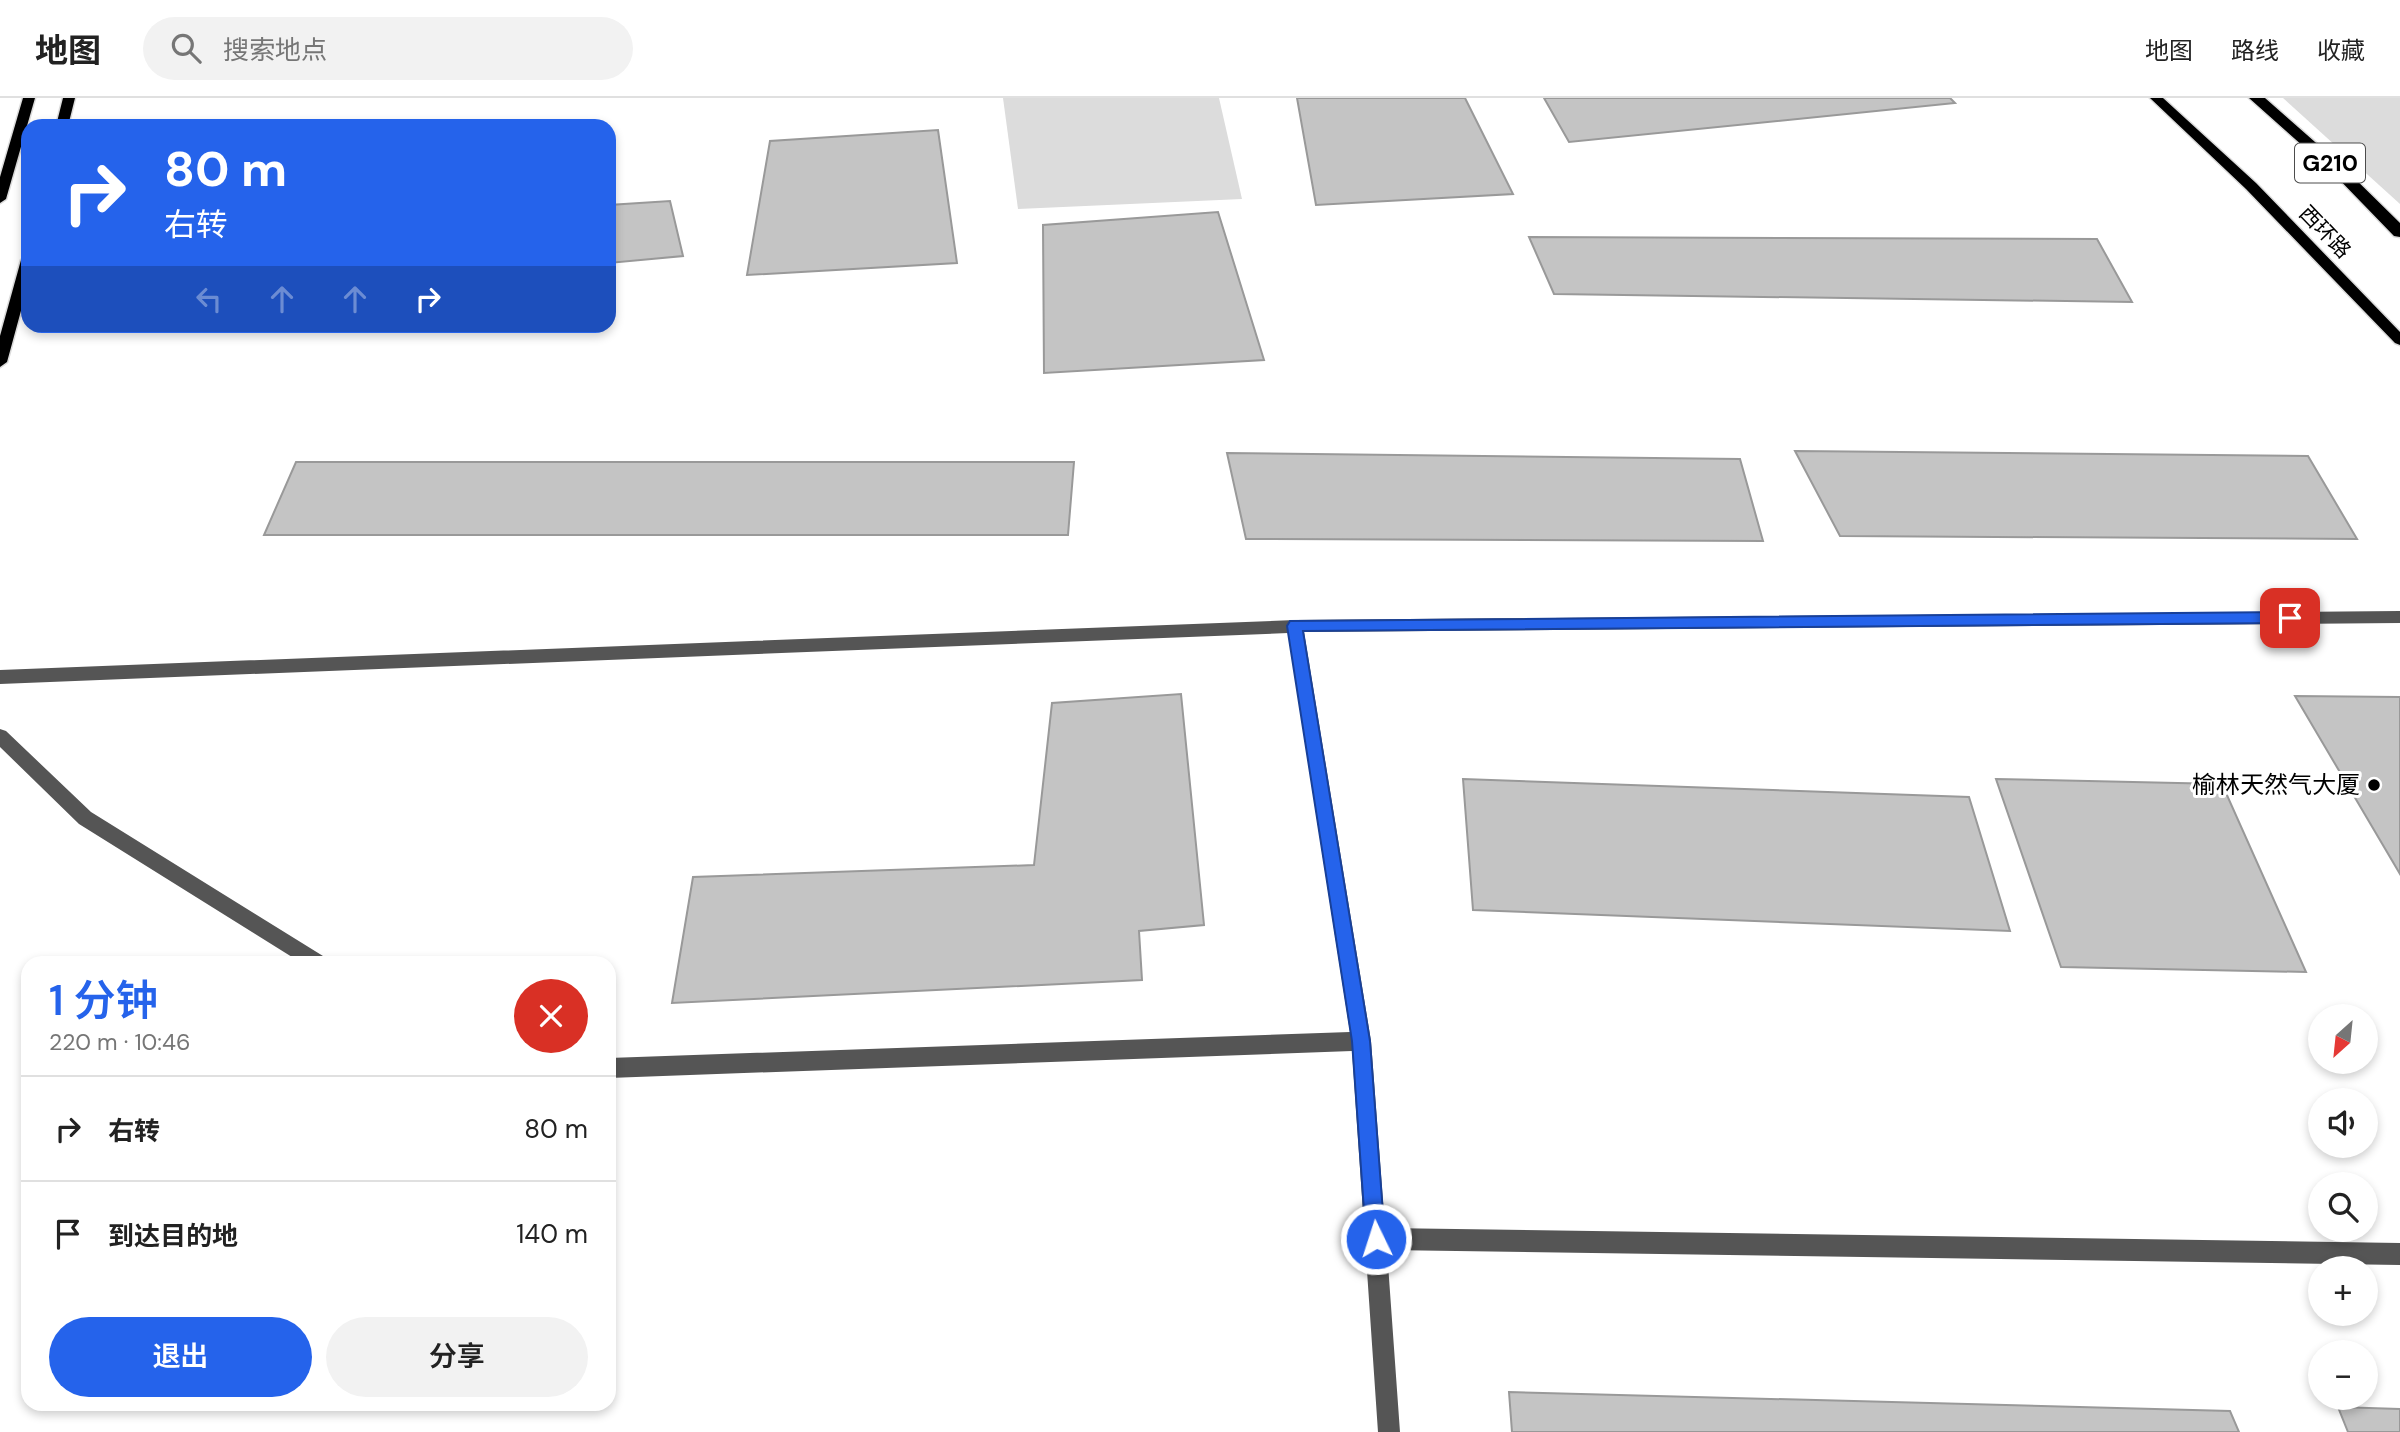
<!DOCTYPE html>
<html lang="zh">
<meta charset="utf-8">
<style>
body{margin:0;font-family:"DM Sans","Noto Sans SC",sans-serif;background:#f2f2f2;color:#222;height:100vh;display:flex;flex-direction:column;font-size:26px;white-space:nowrap}
*{box-sizing:border-box;margin:0}
p{font-size:23px;color:#767676}
.icon{flex:none;width:38px;height:38px;fill:none;stroke:currentColor;stroke-width:2;stroke-linecap:round;stroke-linejoin:round}
.map{position:relative;flex:1;overflow:hidden}
.sheet{position:absolute;left:21px;top:858px;width:595px;height:455px;display:flex;flex-direction:column;background:#fff;border-radius:21px;box-shadow:0 4px 10px #0003}
.sheet>*{flex:none}
.top-card{position:absolute;left:21px;top:21px;width:595px;height:214px;border-radius:21px;box-shadow:0 4px 10px #0003;background:#2563eb;color:#fff;overflow:hidden}
.needle{width:46px;rotate:207deg}
.buttons{position:absolute;left:2308px;top:906px;display:grid;gap:14px}
.buttons a{display:grid;place-items:center;width:70px;height:70px;border-radius:50%;background:#fff;box-shadow:0 4px 10px #0003;font-size:35px}
.pin{position:absolute;display:grid;place-items:center;width:60px;height:60px;color:#fff;margin:-30px;border-radius:14px;box-shadow:0 4px 10px #0006}
.me{position:absolute;width:77px;margin:-38px;rotate:356deg;stroke-linejoin:round;filter:drop-shadow(0 0 5px #0008)}
.turn{display:flex;align-items:center;gap:24px;height:147px;padding:0 28px;font-size:32px}
.turn .icon{width:91px;height:91px;stroke-width:2.5}
.turn b{display:block;font-size:49px;line-height:60px}
.lanes{display:flex;align-items:center;height:66px;padding:0 28px;background:#0003;justify-content:center;gap:35px;direction:ltr}
.lanes .off{opacity:.35}
.round{display:grid;place-items:center;flex:none;width:74px;height:74px;border-radius:37px;background:#f2f2f2}
.summary{display:flex;align-items:center;justify-content:space-between;height:119px;padding:0 28px}
h1{font-size:42px;font-weight:600;line-height:52px;color:#2563eb}
.primary-button{display:flex;gap:14px;margin-top:auto;padding:14px 28px}
.primary-button a{flex:1;height:80px;border-radius:42px;background:#2563eb;color:#fff;font-size:28px;font-weight:600;line-height:80px;text-align:center}
.primary-button a+a{background:#f2f2f2;color:#222}
ul{padding:0;list-style:none}
li{display:flex;align-items:center;gap:21px;height:105px;padding:0 28px;border-top:2px solid #e0e0e0}
li div{flex:1}
li b{display:block;font-size:26px}
li em{font-style:normal}
header{display:flex;align-items:center;gap:42px;box-sizing:border-box;height:98px;padding:0 35px;background:#fff;border-bottom:2px solid #e0e0e0}
header strong{font-size:33px}
nav{display:flex;gap:38px;margin-inline-start:auto;font-size:24px}
.search{width:490px;height:63px;background:#f2f2f2;display:flex;align-items:center;gap:18px;box-sizing:border-box;padding:0 24px;border-radius:38px;color:#767676;font-size:26px}
.map>svg:first-child{display:block}
.green{fill:#dcdcdc}
.building{fill:#c4c4c4;stroke:#999;stroke-width:2}
.lines{fill:none;stroke-linecap:round;stroke-linejoin:round}
.major-casing{stroke:#dbdbdb;stroke-width:3}
.highway-casing{stroke:#dbdbdb;stroke-width:3}
.minor{fill:#555;fill-rule:evenodd}
.major{fill:#000;fill-rule:evenodd}
.highway{fill:#000;fill-rule:evenodd}
.route{fill:#2563eb;stroke:#184099;stroke-width:2}
.poi-dot{fill:#000;stroke:#fff;stroke-width:2.5}
.labels{text-anchor:middle;stroke-width:6;stroke-linejoin:round;paint-order:stroke}
.far-street-label{font-size:21px;fill:#000;stroke:#fff}
.shield{fill:#fff;stroke:#4c4c4c;stroke-width:2}
.shield-label{font-size:23px;font-weight:bold;fill:#000}
.poi-label{font-size:24px;fill:#000;stroke:#fff;text-anchor:end}
</style>
<header>
<strong>地图</strong>
<div class="search"><svg class="icon" aria-label="search" viewBox="0 0 24 24"><circle cx="10" cy="10" r="6"/><path d="M15 15l6 6"/></svg>搜索地点</div>
<nav><a>地图</a><a>路线</a><a>收藏</a></nav>
</header>
<div class="map">
<svg width="2400" height="1334" viewBox="0 0 2400 1334">
<rect width="100%" height="100%" fill="#fff"/>
<g class="green">
<path d="M1003,0H1219L1242,101L1018,111Z"/>
<path d="M2283,0H2400V106Z"/>
</g>
<g class="building">
<path d="M1297,0H1465L1513,96L1316,107Z"/>
<path d="M1544,0H1950L1955,5L1569,44Z"/>
<path d="M938,32L957,165L747,177L770,43Z"/>
<path d="M670,103L683,158L609,165V107Z"/>
<path d="M1218,114L1264,262L1044,275L1043,127Z"/>
<path d="M1529,139L2097,141L2132,204L1554,196Z"/>
<path d="M1795,353L2308,358L2357,441L1840,438Z"/>
<path d="M1227,355L1740,361L1763,443L1246,441Z"/>
<path d="M296,364H1074L1068,437H264Z"/>
<path d="M1181,596L1204,827L1139,833L1142,882L672,905L693,779L1034,767L1052,605Z"/>
<path d="M2295,598L2400,599V776Z"/>
<path d="M1463,681L1969,699L2010,833L1473,812Z"/>
<path d="M1996,681L2222,686L2306,874L2061,869Z"/>
<path d="M1509,1294L2230,1313L2239,1334H1512Z"/>
<path d="M2338,1309L2400,1311V1334H2348Z"/>
</g>
<g class="lines">
<defs>
<g id="major">
<path d="M23,0H35L6,101L0,105V79Z"/>
<path d="M63,0H75L68,28H56Z"/>
<path d="M2150,0H2163L2256,85L2400,234V247L2395,245L2246,91Z"/>
<path d="M28,158V187L7,264L0,269V238L21,162Z"/>
</g>
<path id="highway" d="M2249,0H2265L2340,66L2400,125V139L2394,138L2330,72Z"/>
</defs>
<use href="#major" class="major-casing"/>
<use href="#highway" class="highway-casing"/>
<g class="minor">
<path d="M2400,513V525L1304,534L1371,943L1385,1130L2400,1145V1167L1387,1152L1400,1334H1378L1352,953L609,980V960L1350,934L1288,535L0,586V572L1295,522Z"/>
<path d="M0,631L6,633L91,714L323,858L325,864H300L79,726L0,649Z"/>
</g>
<use href="#major" class="major"/>
<use href="#highway" class="highway"/>
</g>
<path class="route" d="M2290,514L2297,520L2290,525L1303,533L1370,943L1385,1141L1382,1148L1376,1151L1369,1148L1366,1141L1352,943L1287,528L1290,523Z"/>
<circle class="poi-dot" cx="2374" cy="687" r="7"/>
<g class="labels">
<g class="far-street-label">
<text transform="translate(2325 134) rotate(46)" y="7">西环路</text>
</g>
<rect class="shield" x="2295" y="45.5" width="70" height="39" rx="5"/>
<g class="shield-label">
<text x="2330" y="73">G210</text>
</g>
<g class="poi-label">
<text x="2360" y="695">榆林天然气大厦</text>
</g>
</g>
</svg>
<div class="buttons">
<a><svg class="needle" viewBox="-14 -14 28 28"><path d="M0-13l5 13h-10z" fill="#e53935"/><path d="M0 13l5-13h-10z" fill="#767676"/></svg></a>
<a><svg class="icon" aria-label="sound" viewBox="0 0 24 24"><path d="M4 9h4l5-4v14l-5-4H4zM17 9q2 3 0 6"/></svg></a>
<a><svg class="icon" aria-label="search" viewBox="0 0 24 24"><circle cx="10" cy="10" r="6"/><path d="M15 15l6 6"/></svg></a>
<a>+</a>
<a>−</a>
</div>
<div class="pin" style="left:2290px;top:520px;background:#d93025"><svg class="icon" aria-label="arrive" viewBox="0 0 24 24"><path d="M6 21V4h12l-3 4 3 4H6"/></svg></div>
<svg class="me" style="left:1376px;top:1141px" viewBox="-20 -20 40 40"><circle r="17" fill="#2563eb" stroke="#fff" stroke-width="3"/><path d="M0-11L8 9 0 5-8 9z" fill="#fff"/></svg>
<div class="top-card">
<div class="turn"><svg class="icon" aria-label="right" viewBox="0 0 24 24"><path d="M7 20v-9h11M14 6l5 5-5 5"/></svg><div><b>80 m</b>右转</div></div>
<div class="lanes"><svg class="icon off" aria-label="left" viewBox="0 0 24 24"><path d="M17 20v-9H6M10 6l-5 5 5 5"/></svg><svg class="icon off" aria-label="ahead" viewBox="0 0 24 24"><path d="M12 20V5M6 11l6-6 6 6"/></svg><svg class="icon off" aria-label="ahead" viewBox="0 0 24 24"><path d="M12 20V5M6 11l6-6 6 6"/></svg><svg class="icon" aria-label="right" viewBox="0 0 24 24"><path d="M7 20v-9h11M14 6l5 5-5 5"/></svg></div>
</div>
<section class="sheet">
<div class="summary"><div><h1>1 分钟</h1><p>220 m · 10:46</p></div><a class="round" style="background:#d93025;color:#fff"><svg class="icon" aria-label="close" viewBox="0 0 24 24"><path d="M6 6l12 12M18 6L6 18"/></svg></a></div>
<ul>
<li><svg class="icon" aria-label="right" viewBox="0 0 24 24"><path d="M7 20v-9h11M14 6l5 5-5 5"/></svg><div><b>右转</b></div><em>80 m</em></li>
<li><svg class="icon" aria-label="arrive" viewBox="0 0 24 24"><path d="M6 21V4h12l-3 4 3 4H6"/></svg><div><b>到达目的地</b></div><em>140 m</em></li>
</ul>
<div class="primary-button"><a>退出</a><a>分享</a></div>
</section>
</div>
